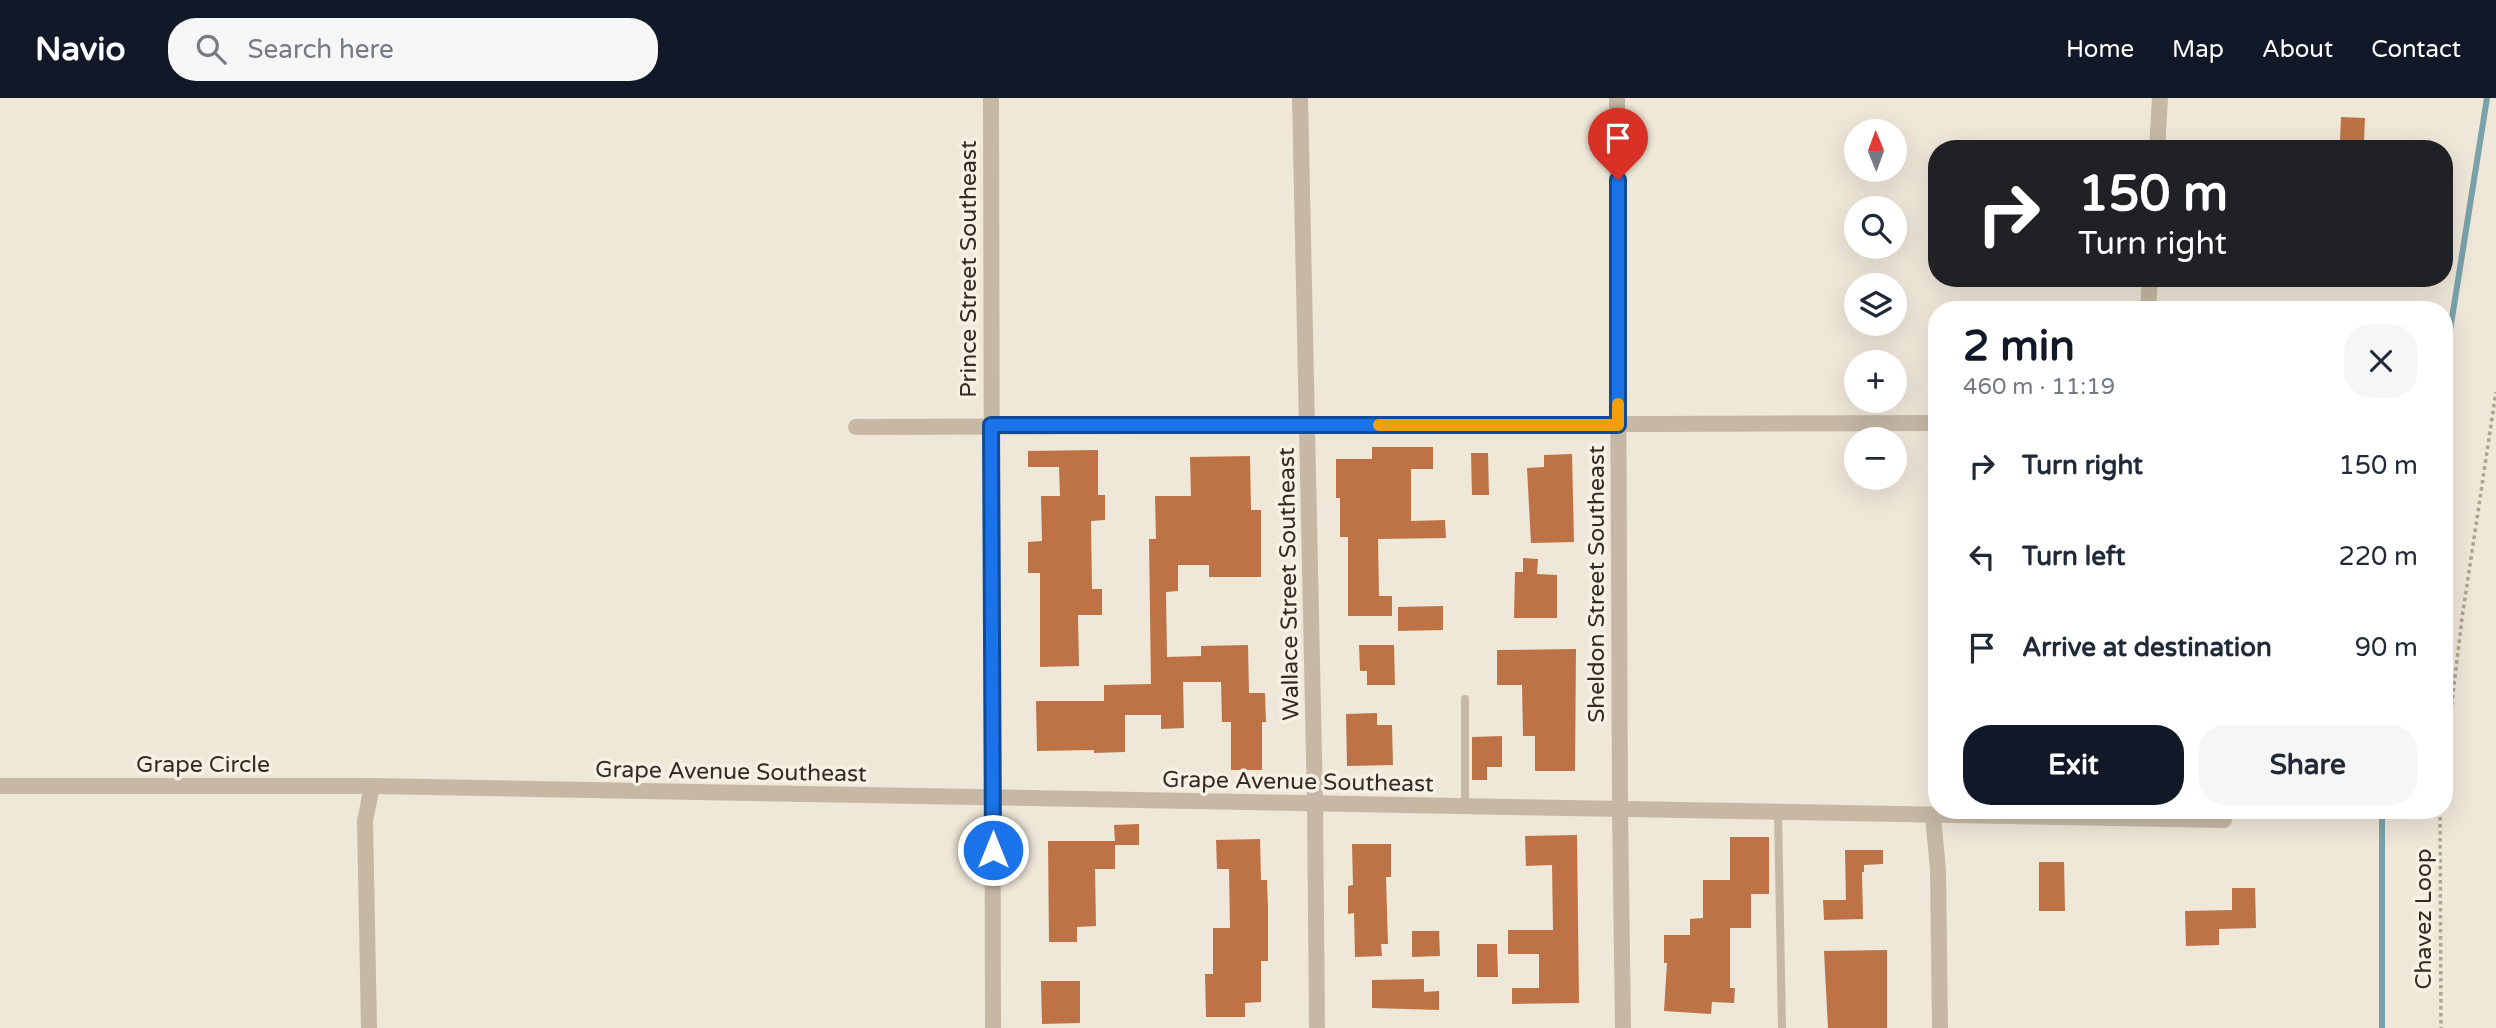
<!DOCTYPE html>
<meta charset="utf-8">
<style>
body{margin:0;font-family:"Varela Round",sans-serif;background:#f6f6f7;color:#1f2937;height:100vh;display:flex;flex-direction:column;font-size:26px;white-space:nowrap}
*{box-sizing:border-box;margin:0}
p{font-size:23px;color:#747a83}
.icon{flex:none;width:38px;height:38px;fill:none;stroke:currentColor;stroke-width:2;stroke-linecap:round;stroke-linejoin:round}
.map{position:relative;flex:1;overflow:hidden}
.details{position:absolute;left:1928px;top:203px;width:525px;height:518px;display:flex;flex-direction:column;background:#fff;border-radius:28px;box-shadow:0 7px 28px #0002}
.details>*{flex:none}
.hud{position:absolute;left:1928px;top:42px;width:525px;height:147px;border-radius:28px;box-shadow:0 7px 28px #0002;background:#202124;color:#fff;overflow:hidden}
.needle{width:46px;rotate:359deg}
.tools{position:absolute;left:1844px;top:21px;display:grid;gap:14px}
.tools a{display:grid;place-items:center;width:63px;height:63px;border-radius:50%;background:#fff;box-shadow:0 7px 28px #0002;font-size:35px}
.pin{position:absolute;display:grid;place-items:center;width:60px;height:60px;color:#fff;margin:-72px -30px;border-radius:50% 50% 50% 0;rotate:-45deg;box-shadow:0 0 7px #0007}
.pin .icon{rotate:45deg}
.me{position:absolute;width:77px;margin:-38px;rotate:0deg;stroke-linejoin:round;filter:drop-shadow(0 0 5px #0008)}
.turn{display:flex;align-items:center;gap:24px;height:147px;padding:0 35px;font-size:32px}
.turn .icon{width:91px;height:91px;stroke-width:2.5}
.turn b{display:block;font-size:49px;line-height:60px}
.round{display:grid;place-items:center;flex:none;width:74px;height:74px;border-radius:28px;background:#f6f6f7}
.overview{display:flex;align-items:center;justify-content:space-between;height:119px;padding:0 35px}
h1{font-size:42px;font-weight:700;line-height:52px;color:#111827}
.action{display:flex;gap:14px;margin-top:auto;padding:14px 35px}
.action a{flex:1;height:80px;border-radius:28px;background:#111827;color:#fff;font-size:28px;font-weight:700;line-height:80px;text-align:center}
.action a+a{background:#f6f6f7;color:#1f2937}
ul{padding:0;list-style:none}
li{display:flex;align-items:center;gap:21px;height:91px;padding:0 35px}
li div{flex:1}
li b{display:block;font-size:26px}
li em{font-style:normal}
header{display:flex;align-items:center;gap:42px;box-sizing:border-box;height:98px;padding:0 35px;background:#111827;color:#fff}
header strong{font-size:33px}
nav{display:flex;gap:38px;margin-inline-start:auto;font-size:24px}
.search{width:490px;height:63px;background:#f6f6f7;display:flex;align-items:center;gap:18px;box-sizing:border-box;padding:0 24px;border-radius:28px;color:#747a83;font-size:26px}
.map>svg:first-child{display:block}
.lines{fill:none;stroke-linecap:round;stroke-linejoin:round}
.stream{stroke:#79a2aa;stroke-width:6}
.building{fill:#be7347}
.path{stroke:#b2a38f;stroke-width:3.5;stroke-dasharray:3.5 3.5;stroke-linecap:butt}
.service{stroke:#c6b8a5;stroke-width:8}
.minor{stroke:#c6b8a5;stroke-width:16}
.route-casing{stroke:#114b97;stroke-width:18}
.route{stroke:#1a73e8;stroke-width:12}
.slow{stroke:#f59e0b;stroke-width:12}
.labels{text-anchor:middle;stroke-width:7;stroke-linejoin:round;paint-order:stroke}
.street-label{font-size:23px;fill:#322b26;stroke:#f7f1e4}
</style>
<header>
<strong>Navio</strong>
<div class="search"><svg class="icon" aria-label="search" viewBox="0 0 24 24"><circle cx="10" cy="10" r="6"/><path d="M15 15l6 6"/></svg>Search here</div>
<nav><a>Home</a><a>Map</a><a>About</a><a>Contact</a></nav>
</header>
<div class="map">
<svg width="2496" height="930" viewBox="0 0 2496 930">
<rect width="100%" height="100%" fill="#efe7d8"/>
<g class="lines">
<g class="stream">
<path d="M2445,264L2487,0"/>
<path d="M2382,930V712"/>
</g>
</g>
<g class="building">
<path d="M2341,19L2365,20L2364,43L2340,42Z"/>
<path d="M1372,349H1433V371H1411V423L1445,422L1446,440L1378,441L1379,498H1392V518H1348V439H1340V400H1336V361H1372Z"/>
<path d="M1098,352V397H1105V422L1091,423L1092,491H1102V517H1078L1079,568L1040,569V475H1028V444L1042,443L1041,398H1060L1059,369H1028V353Z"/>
<path d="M1471,355H1488L1489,397H1472Z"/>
<path d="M1572,356L1574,444L1531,445L1527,370L1544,369V357Z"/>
<path d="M1250,358L1251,412H1261V479H1209V467H1178V493L1166,494L1167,559L1201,558V548L1248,547L1249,595H1265L1266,624H1262V672H1231V624H1222L1221,584H1183L1184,630L1161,631V617H1125V654L1094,655V652L1037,653L1036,603H1104V587L1151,586L1149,441H1156L1155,398H1191L1190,359Z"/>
<path d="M1523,460L1538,461L1537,476L1557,477V520H1514L1515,474H1523Z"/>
<path d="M1443,508V532L1398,533V509Z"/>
<path d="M1359,547H1394L1395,587H1367V573H1360Z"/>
<path d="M1576,551L1575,673H1535V638H1523L1522,587H1497V552Z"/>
<path d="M1377,615V627H1392L1393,667L1347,668L1346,616Z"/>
<path d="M1502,638V669H1487V682H1472V639Z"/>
<path d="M1139,726V747H1115V771H1095L1096,828L1077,829V844H1049L1048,743H1115L1114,727Z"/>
<path d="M1577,737L1579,905L1512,906V890H1539V856H1508V832H1553L1552,767L1526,768L1525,738Z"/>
<path d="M1730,739H1769V796H1751V830H1730V890H1735L1734,905L1712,904L1711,916L1664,913L1667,865H1664V837H1690V821L1703,820V782H1730Z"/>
<path d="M1260,741L1261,782H1267L1268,811V863H1261V904L1245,905V919H1206L1205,876H1213V830H1230L1229,771H1217L1216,742Z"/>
<path d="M1352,746H1391V779H1386L1388,846H1381L1382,858L1355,859L1354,815L1348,816V788L1353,787Z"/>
<path d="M1845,752H1883V766L1864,767V774H1862L1863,821L1824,822L1823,802H1846Z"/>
<path d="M2039,764H2064L2065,813H2039Z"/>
<path d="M2232,790H2255L2256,830L2219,831V847L2186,848L2185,813L2232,812Z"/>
<path d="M1412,833H1439L1440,858L1412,859Z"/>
<path d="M1477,846H1497L1498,879H1477Z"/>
<path d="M1887,852V930H1828L1824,853Z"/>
<path d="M1424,881V894L1439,893V912L1372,910V882Z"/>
<path d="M1041,883H1080V925L1042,926Z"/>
</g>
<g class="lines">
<g class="path">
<path d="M2445,663L2462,520L2496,294"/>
<path d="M2440,712L2441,930"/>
</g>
<g class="service">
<path d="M1465,601V708"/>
<path d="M1778,715L1782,930"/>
</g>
<g class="minor">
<path d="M991,0L993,930"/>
<path d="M1300,0L1315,705L1317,930"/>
<path d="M1617,0L1620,712L1623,930"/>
<path d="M2157,51L2160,0"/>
<path d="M2148,212L2150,180"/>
<path d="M856,329L1930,325"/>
<path d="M0,688H372L2224,722"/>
<path d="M1933,718L1938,772L1940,930"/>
<path d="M369,930L365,723L372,688"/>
</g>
</g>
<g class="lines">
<defs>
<path id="route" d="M993,752L991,327H1618V82"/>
</defs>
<use href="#route" class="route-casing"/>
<use href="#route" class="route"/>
<path class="slow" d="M1379,327H1618V306"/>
</g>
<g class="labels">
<g class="street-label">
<text transform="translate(968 171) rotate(-90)" y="8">Prince Street Southeast</text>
<text transform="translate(1288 486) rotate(-91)" y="8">Wallace Street Southeast</text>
<text transform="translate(1596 486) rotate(-90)" y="8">Sheldon Street Southeast</text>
<text x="203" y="674">Grape Circle</text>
<text transform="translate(731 673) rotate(1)" y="8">Grape Avenue Southeast</text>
<text transform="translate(1298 683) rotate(1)" y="8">Grape Avenue Southeast</text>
<text transform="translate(2423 821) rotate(-90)" y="8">Chavez Loop</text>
</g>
</g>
</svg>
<div class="tools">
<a><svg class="needle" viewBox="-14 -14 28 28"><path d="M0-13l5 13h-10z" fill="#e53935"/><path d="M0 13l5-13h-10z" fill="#747a83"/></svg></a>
<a><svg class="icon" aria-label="search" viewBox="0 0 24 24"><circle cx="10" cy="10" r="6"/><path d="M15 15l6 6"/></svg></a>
<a><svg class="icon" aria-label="layers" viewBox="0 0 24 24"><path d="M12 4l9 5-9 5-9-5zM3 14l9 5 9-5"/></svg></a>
<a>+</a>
<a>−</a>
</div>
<div class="pin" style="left:1618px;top:82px;background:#d93025"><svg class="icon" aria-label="arrive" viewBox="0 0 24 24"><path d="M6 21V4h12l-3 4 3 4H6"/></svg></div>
<svg class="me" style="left:993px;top:752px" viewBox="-20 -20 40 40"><circle r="17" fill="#1a73e8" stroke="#fff" stroke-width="3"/><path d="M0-11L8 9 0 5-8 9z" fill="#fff"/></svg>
<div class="hud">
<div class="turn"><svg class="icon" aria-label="right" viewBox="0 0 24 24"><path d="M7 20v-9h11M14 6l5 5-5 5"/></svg><div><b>150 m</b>Turn right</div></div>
</div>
<section class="details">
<div class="overview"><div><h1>2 min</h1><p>460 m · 11:19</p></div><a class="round"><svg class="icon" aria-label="close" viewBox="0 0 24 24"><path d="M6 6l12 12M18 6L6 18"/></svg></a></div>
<ul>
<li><svg class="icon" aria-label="right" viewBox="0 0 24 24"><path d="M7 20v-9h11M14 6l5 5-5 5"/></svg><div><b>Turn right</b></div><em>150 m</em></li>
<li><svg class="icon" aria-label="left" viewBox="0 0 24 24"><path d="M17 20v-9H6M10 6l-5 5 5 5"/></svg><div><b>Turn left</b></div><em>220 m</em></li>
<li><svg class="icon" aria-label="arrive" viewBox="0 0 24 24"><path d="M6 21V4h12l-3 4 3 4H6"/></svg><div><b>Arrive at destination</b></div><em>90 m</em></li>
</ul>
<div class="action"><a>Exit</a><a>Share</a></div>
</section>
</div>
